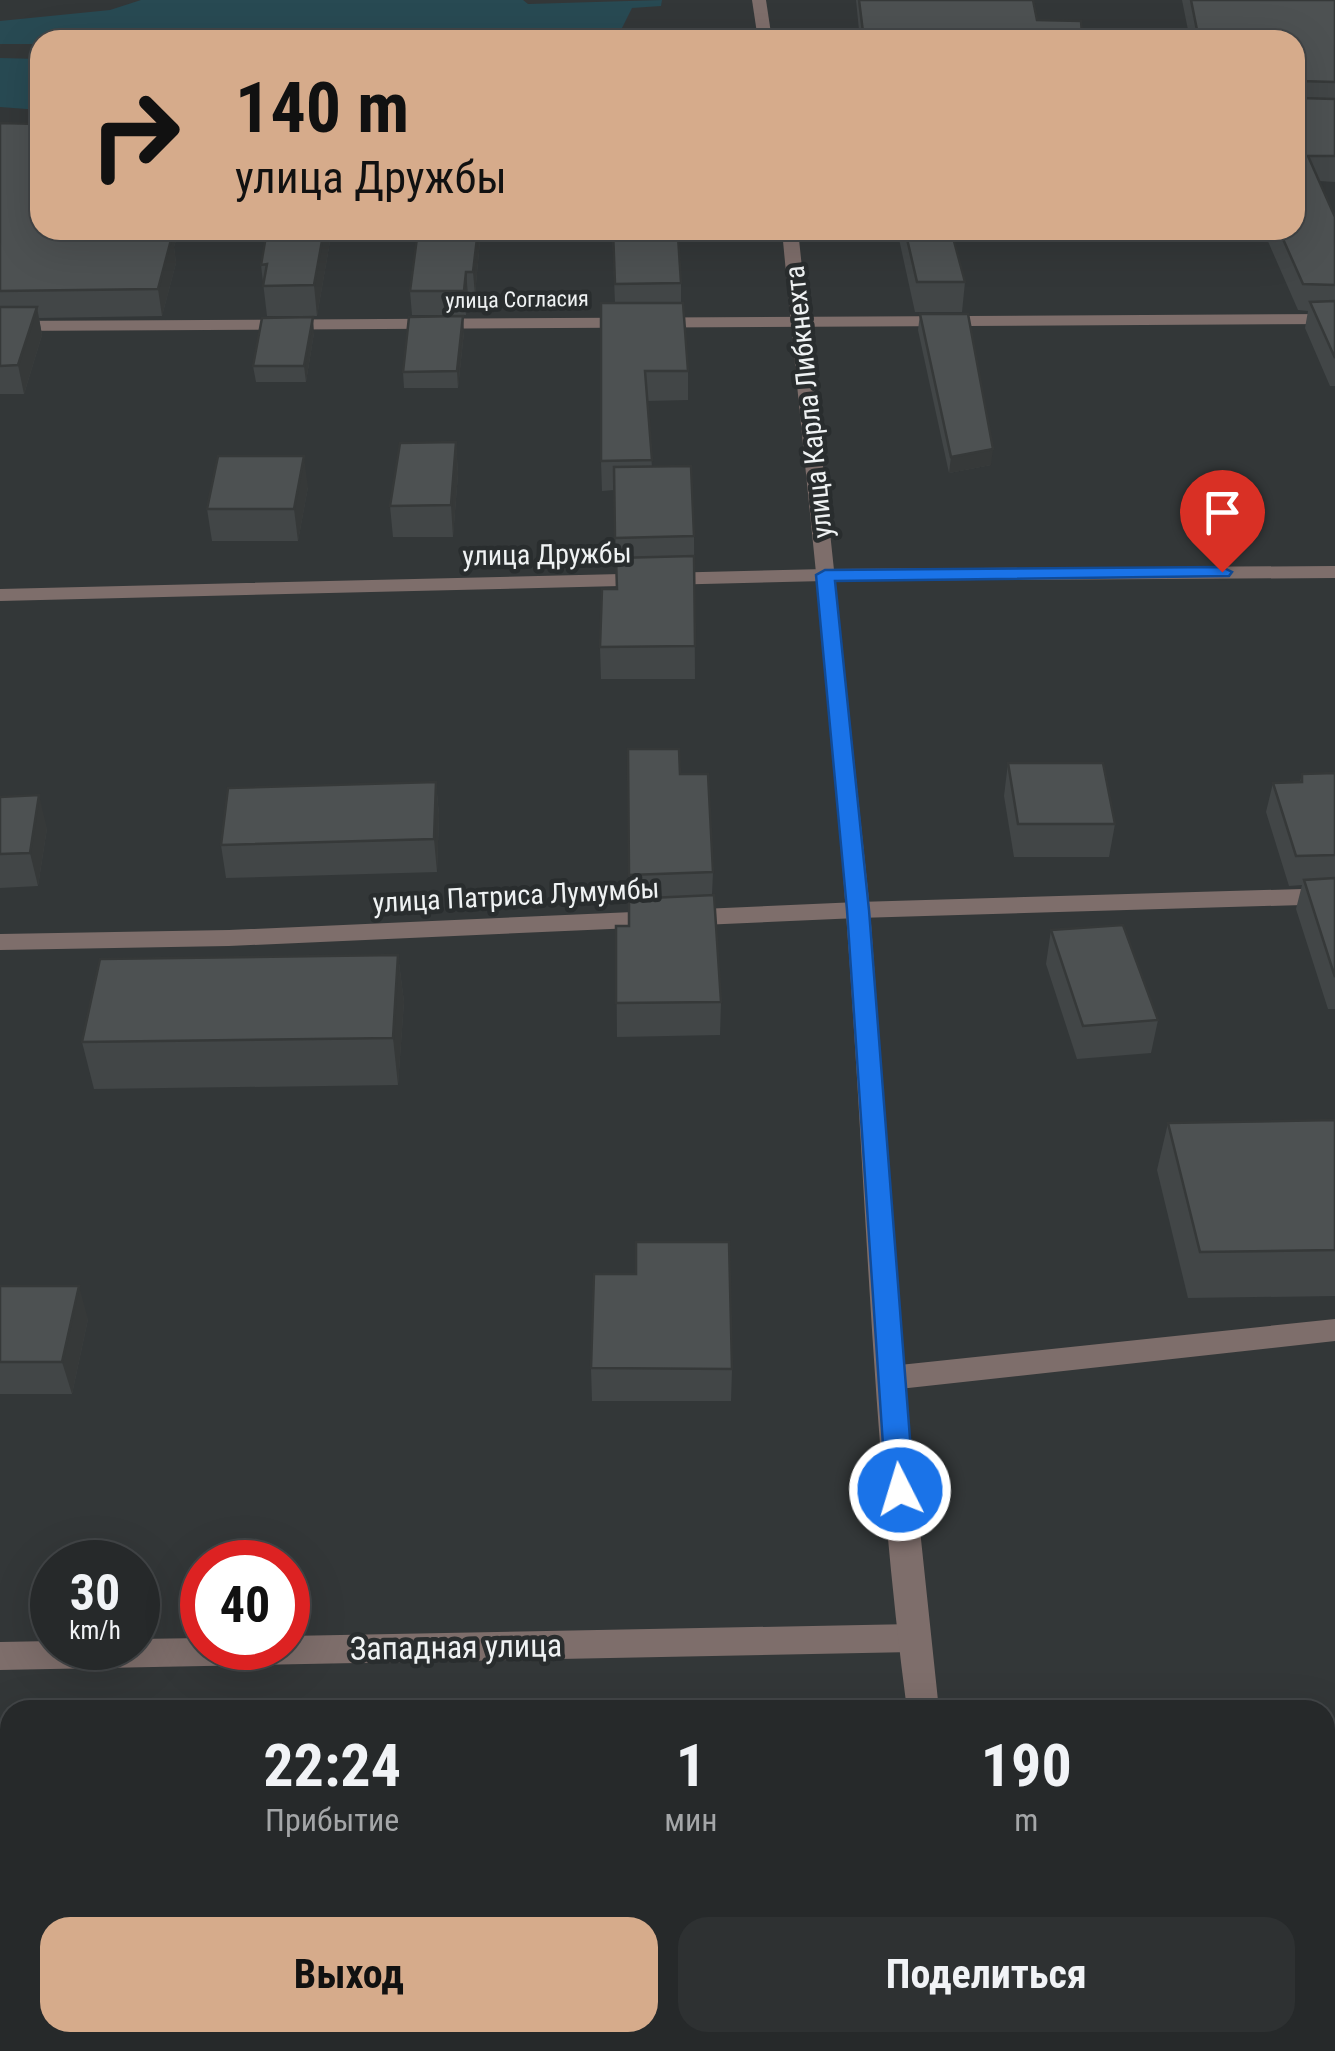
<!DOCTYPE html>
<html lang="ru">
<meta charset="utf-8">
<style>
body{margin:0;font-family:"Roboto Condensed",sans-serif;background:#2e3132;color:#f1f3f6;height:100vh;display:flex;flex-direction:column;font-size:38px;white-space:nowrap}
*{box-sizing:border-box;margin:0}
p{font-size:32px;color:#a4a6a8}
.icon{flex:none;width:55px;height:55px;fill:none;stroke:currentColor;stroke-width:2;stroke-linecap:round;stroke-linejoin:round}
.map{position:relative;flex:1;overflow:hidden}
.details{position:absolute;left:0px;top:1700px;width:1335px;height:352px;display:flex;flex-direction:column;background:#26292a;border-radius:30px 30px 0 0;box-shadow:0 10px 40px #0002,0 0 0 2px #424547}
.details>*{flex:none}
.top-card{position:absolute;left:30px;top:30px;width:1275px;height:210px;border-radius:30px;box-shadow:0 10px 40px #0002,0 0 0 2px #424547;background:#d6ab8b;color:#111;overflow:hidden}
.speed{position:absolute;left:30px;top:1540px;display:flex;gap:20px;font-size:50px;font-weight:700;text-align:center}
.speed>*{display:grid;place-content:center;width:130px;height:130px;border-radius:50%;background:#26292a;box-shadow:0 10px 40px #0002,0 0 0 2px #424547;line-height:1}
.speed small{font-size:25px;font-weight:400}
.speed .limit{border:15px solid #d22;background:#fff;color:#111}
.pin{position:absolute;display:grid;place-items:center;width:85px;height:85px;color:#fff;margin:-102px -42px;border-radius:50% 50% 50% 0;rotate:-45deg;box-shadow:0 0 10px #0007}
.pin .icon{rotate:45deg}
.me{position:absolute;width:110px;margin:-55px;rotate:355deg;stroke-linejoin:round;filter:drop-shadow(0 0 8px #0008)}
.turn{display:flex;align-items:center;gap:35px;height:210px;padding:0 40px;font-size:45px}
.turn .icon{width:130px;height:130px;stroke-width:2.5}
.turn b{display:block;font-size:70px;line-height:85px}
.eta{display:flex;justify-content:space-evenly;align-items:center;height:170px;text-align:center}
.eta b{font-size:60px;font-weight:700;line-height:70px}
.primary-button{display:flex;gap:20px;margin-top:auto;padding:20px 40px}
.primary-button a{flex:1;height:115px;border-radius:30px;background:#d6ab8b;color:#111;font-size:40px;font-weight:700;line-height:115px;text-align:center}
.primary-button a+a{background:#2e3132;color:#f1f3f6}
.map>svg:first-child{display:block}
.green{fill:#284a53}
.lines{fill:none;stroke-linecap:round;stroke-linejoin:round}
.service{fill:#7e6e6b;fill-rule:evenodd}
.minor{fill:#7e6e6b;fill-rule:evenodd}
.tertiary{fill:#7e6e6b;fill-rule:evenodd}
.wall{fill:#424647}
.shaded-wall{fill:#363939}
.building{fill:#4d5152;stroke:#363939;stroke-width:2.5}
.route{fill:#1a73e8;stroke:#114b97;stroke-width:2.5}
.labels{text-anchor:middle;stroke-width:9;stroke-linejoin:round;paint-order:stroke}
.far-street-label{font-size:22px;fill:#eff2f3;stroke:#292d2e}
.street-label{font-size:28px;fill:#eff2f3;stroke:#292d2e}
.near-street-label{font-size:32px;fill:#eff2f3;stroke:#292d2e}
</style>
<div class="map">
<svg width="1335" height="2051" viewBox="0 0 1335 2051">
<rect width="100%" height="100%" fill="#333738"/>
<g class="green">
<path d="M141,0H523L528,4L662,0L661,6L632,8L616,40H40V44H0V21L110,10Z"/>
<path d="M0,58L40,59V110L0,107Z"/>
</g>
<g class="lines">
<path class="service" d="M1335,1319V1341L890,1390L880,1386L876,1378L880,1370L890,1366Z"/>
<g class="minor">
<path d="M1335,314V324L0,331V321Z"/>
<path d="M1335,566V578L825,581L0,601V589L825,569Z"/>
<path d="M1335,888V904L858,918L229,946L0,950V934L229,930L858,902Z"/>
<path d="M913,1624L924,1628L929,1638L924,1648L913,1652L0,1670V1642L52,1641V1648H138V1639L202,1638V1648H288V1636Z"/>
</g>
<g class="tertiary">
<path d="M752,0H766L772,40H758Z"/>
<path d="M782,230H798L870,910L904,1378L939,1710H907C872,1446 866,1179 846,913C830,685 803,458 782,230Z"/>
<path d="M952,2042H988L989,2051H953Z"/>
</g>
</g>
<g class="wall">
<path d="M856,0H1033L1037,20L1082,34L1189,35L1182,0H1335V182L1319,181L1335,217V386H1330L1305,328L1308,311L1298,310L1263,230H1295V40H860Z"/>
<path d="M0,123L40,230H179L174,247L176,263L162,316L39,318L42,335L24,394H0Z"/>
<path d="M332,230L317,316H267L261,265Z"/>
<path d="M481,230L475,295H468L466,315H412L410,291Z"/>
<path d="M612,230H662V236L681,283V303L688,371V400L647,401L652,467L694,536L695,679H601L600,647L617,589L614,490L602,491L601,461L615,303Z"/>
<path d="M897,230H951L965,282L962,312H915Z"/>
<path d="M920,314L991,465L949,473L918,330Z"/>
<path d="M464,332L458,388H404L403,372Z"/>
<path d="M314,333L306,382H256L253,366Z"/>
<path d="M456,442L458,474L453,537H393L390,506Z"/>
<path d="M308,487L298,541H212L207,509Z"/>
<path d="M628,749L680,774L713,872L712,895L721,1002L720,1035L617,1037L616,926H629Z"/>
<path d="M1008,763L1115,824L1109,857H1014L1004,796Z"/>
<path d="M1335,773V1009H1328L1296,909L1302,885L1289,886L1266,812L1273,783L1300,782L1302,774Z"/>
<path d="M436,782L439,815L437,872L226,878L221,845Z"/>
<path d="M0,797L47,828L38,886L0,888Z"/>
<path d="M1051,930L1158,1020L1151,1053L1077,1059L1046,964Z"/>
<path d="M398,955L404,1002L398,1085L94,1089L82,1042Z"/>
<path d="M1335,1120V1296L1188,1298L1157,1170L1168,1123Z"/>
<path d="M636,1274L732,1369L731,1401H592L591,1368Z"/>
<path d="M0,1286L88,1319L72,1394H0Z"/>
<path d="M1325,1791H1335V1914L1325,1875Z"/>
</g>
<g class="shaded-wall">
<path d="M166,230H179L174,247L176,263L162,316L158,289Z"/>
<path d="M324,230H332L317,316L314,285Z"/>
<path d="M478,230H481L475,295L473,272Z"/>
<path d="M466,272L468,295L466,315L464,291Z"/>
<path d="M37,307L42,335L24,394L18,365Z"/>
<path d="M463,316L464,332L458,388L457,371Z"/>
<path d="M313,317L314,333L306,382L304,366Z"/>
<path d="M456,442L458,474L453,537L451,505Z"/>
<path d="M993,449L991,465L949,473L951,457Z"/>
<path d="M304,456L308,487L298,541L294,509Z"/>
<path d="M436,782L439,815L437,872L434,839Z"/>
<path d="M39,795L47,828L38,886L30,853Z"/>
<path d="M398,955L404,1002L398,1085L393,1038Z"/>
<path d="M79,1286L88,1319L72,1394L62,1362Z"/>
</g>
<g class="building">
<path d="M859,0H1033L1037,20L1081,21L1082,34L1198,35L1191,0H1335V82L1300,81L1296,94L1300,98L1335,99V156H1308L1335,217V285L1303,284L1279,230H1295V40H864Z"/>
<path d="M0,123L40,124V230H166L164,236H172L158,289L0,291Z"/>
<path d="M267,230H324L314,285L263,286L267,264L261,265Z"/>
<path d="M418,230H478L473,272H466L464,291H410Z"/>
<path d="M613,230H662V236H678L681,283L615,284Z"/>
<path d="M905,230H951L965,282H917Z"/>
<path d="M1335,301V358L1310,302Z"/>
<path d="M601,303H683L688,371H645L652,460L601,461Z"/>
<path d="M0,307H37L18,365L0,366Z"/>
<path d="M920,314H968L993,449L951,457Z"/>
<path d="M463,316L457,371L403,372L409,317Z"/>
<path d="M313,317L304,366H253L262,318Z"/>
<path d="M456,442L451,505L390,506L400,443Z"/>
<path d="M218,456H304L294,509H207Z"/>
<path d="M691,466L694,536L615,538L614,467Z"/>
<path d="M694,556L695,646L600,647L602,589H617L616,558Z"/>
<path d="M628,749H679L680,774H708L713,872L629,875Z"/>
<path d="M1008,763H1103L1115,824H1018Z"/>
<path d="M1335,773V855L1296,856L1273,783L1302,782V774Z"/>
<path d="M436,782L434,839L221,845L228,788Z"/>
<path d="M39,795L30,853L0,854V797Z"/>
<path d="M1335,878V977L1304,880Z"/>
<path d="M714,895L721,1002L616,1003V926H629V899Z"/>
<path d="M1123,925L1158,1020L1083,1026L1051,930Z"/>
<path d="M398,955L393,1038L82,1042L100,959Z"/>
<path d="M1335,1120V1250L1200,1252L1168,1123Z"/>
<path d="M636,1242H729L732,1369L591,1368L594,1274H636Z"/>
<path d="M0,1286H79L62,1362H0Z"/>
<path d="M1325,1791H1335V1837L1325,1799Z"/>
</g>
<path class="route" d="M1222,567L1232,572L1229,576L835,581L869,910L914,1490L910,1498L900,1501L890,1498L886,1490L847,910L816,575L825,570Z"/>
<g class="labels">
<g class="far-street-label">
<text transform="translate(517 299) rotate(-1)" y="8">улица Согласия</text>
</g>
<g class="street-label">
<text transform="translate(808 402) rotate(-96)" y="10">улица Карла Либкнехта</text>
<text transform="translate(547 554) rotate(-1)" y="10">улица Дружбы</text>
<text transform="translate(516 895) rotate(-3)" y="10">улица Патриса Лумумбы</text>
</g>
<g class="near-street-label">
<text transform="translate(456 1647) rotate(-1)" y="11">Западная улица</text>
</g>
</g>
</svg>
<div class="speed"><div>30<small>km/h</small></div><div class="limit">40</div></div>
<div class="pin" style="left:1222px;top:572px;background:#d93025"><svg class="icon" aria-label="arrive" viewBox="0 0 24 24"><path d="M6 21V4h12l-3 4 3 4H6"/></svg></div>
<svg class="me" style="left:900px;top:1490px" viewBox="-20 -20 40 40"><circle r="17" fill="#1a73e8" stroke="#fff" stroke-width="3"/><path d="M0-11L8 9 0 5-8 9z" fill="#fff"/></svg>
<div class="top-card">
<div class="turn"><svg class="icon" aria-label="right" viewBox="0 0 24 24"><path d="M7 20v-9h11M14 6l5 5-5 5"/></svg><div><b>140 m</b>улица Дружбы</div></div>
</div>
<section class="details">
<div class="eta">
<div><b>22:24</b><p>Прибытие</p></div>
<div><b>1</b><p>мин</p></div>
<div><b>190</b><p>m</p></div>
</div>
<div class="primary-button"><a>Выход</a><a>Поделиться</a></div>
</section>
</div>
